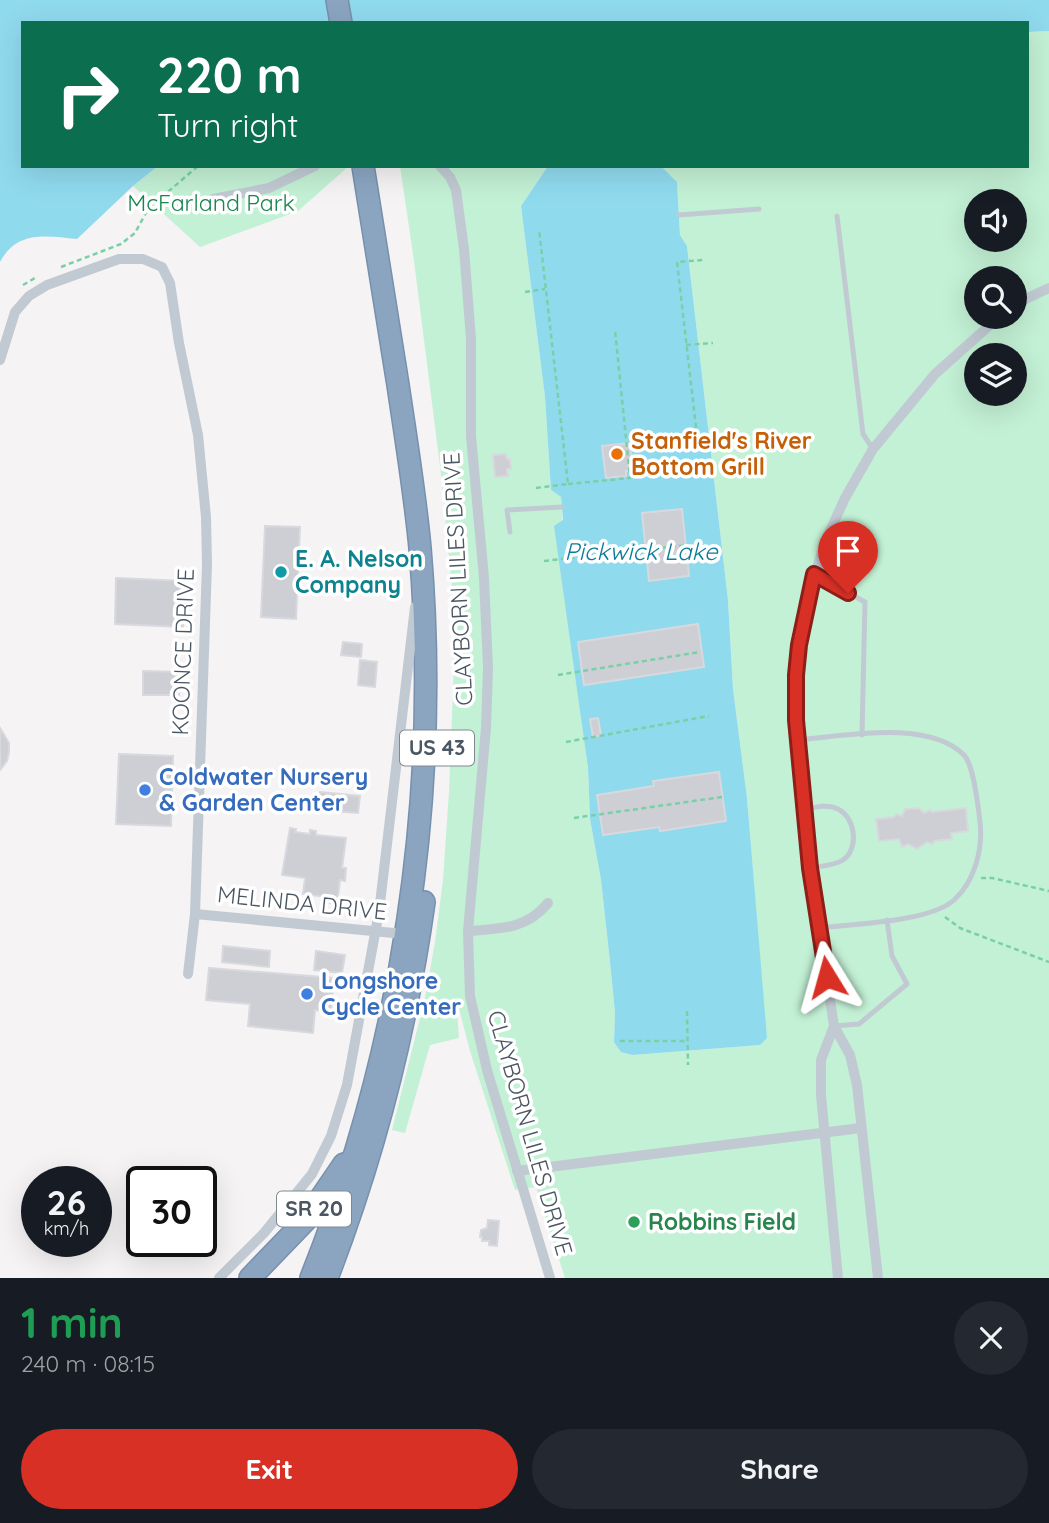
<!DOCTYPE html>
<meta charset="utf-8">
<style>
body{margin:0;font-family:Quicksand,sans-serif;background:#242831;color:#f1f3f6;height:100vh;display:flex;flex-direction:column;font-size:26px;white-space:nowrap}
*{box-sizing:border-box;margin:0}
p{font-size:23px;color:#9ea1a6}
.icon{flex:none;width:38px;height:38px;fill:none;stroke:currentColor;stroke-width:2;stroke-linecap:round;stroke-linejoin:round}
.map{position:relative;height:1278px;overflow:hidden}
.sheet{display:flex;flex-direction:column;background:#171b24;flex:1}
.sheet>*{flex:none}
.hud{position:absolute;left:21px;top:21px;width:1008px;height:147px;border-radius:0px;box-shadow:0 7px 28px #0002;background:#0b6e4f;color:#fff;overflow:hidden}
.buttons{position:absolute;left:964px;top:189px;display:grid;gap:14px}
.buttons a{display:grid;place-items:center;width:63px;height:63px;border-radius:50%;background:#171b24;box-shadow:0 7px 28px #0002;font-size:35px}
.speed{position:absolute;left:21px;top:1166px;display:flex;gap:14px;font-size:35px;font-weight:700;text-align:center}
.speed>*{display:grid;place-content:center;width:91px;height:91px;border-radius:50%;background:#171b24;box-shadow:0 7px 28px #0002;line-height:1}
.speed small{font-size:18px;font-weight:400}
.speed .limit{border:4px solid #111;border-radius:10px;background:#fff;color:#111}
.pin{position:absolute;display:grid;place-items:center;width:60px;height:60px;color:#fff;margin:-72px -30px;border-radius:50% 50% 50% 0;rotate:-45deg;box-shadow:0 0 7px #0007}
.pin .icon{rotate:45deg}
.me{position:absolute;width:77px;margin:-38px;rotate:352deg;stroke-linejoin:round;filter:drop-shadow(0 0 5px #0008)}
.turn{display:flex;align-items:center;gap:24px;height:147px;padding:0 21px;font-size:32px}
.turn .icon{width:91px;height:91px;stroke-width:2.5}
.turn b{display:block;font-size:49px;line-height:60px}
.round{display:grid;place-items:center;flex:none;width:74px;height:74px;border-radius:37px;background:#242831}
.headline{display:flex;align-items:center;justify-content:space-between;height:119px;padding:0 21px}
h1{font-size:42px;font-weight:700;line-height:52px;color:#1e9e55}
.button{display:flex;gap:14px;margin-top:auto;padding:14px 21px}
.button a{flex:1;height:80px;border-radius:42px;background:#d93025;color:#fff;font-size:28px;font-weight:700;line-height:80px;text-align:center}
.button a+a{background:#242831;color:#f1f3f6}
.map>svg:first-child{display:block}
.green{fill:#c3f1d5;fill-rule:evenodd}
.water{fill:#90daee}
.building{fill:#cdcfd5;stroke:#d7d9de;stroke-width:2}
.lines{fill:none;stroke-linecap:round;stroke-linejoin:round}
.highway-casing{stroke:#7690ad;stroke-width:24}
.path{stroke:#7ad0a6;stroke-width:2.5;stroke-dasharray:5 3.5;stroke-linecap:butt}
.lane{stroke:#c1cad2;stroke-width:5}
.street{stroke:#c1cad2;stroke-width:10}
.highway{stroke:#8ba5c1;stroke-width:21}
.route-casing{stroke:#8d1f18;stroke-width:18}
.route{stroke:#d93025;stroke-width:12}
.food-dot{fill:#e8710a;stroke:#fff;stroke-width:2.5}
.culture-dot{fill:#0f9aa8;stroke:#fff;stroke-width:2.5}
.shop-dot{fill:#3f7fe0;stroke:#fff;stroke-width:2.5}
.leisure-dot{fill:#2e9e5b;stroke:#fff;stroke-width:2.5}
.labels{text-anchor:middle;stroke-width:7;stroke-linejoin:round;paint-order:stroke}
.shield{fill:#fff;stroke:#808990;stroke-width:2}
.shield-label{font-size:21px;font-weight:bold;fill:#4a5661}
.park-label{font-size:23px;fill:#17864f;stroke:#fff}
.food-label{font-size:23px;font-weight:bold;fill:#c56008;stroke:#fff;text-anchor:start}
.culture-label{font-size:23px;font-weight:bold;fill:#0d838f;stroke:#fff;text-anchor:start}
.street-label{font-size:23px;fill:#4a5661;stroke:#fff}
.shop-label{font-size:23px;font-weight:bold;fill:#366cbe;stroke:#fff;text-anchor:start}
.leisure-label{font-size:23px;font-weight:bold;fill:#27864d;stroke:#fff;text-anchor:start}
.water-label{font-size:24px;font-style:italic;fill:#0c7c9b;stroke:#fff}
</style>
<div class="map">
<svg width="1049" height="1278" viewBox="0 0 1049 1278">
<rect width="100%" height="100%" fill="#f5f3f3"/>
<g class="green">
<path d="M1049,31V1278H565L536,1187L515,1190L470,1051L456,997L459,1038L430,1045L405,1133L392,1130L425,998L435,942L443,880L449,792L454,665L452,589L441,474L414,261L400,166H548L521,206L545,397L551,490L561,497L569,625L588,768L590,819L601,880L610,962L615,1013L614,1042L633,1055L760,1045L758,936L747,798L733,689L728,600L687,246L680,235L677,182L661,166H1027V32ZM976,201H1015V240H976ZM976,278H1015V317H976ZM976,355H1015V394H976Z"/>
<path d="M158,166H349L298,211L200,247L133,186Z"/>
</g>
<g class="water">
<path d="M0,0H1049V31L1027,32V23H23V166H158L133,186L77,239C46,236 17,230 0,262Z"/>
<path d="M548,166H661L677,182L680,235L687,246L728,600L733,689L747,798L767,1038L760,1045L633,1055L621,1052L614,1042L615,1013L610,962L601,880L590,819L588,768L554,526L563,520L561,497L551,490L545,397L521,206Z"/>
</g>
<g class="building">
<path d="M630,443L632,462H628L629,471H626V476L606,478L602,446Z"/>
<path d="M506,454L507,459H510L511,469H507L508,476L495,477L493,455Z"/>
<path d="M682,509L689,576L649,581L642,513Z"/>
<path d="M265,526L300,527L296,619L261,617Z"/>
<path d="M116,578L184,581L183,627L115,624Z"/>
<path d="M698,624L704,667L584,685L578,642Z"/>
<path d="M343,642L362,644L361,657L341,655Z"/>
<path d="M360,660L377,662L375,687L358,685Z"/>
<path d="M143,671L180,672L179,695H143Z"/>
<path d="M598,718L601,735L593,737L590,719Z"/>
<path d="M0,728L9,743V752L7,761L0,770Z"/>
<path d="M119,754L173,756L171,826L116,824Z"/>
<path d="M719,772L726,821L660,831L659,827L603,835L597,795L654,786L653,781Z"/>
<path d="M320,792L360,796L358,813L319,810Z"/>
<path d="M919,808L924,813L930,810L932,812L966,808L968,831L951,833L952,839L934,841L933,844L927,842L917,849L908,844L902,847L899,839L879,841L876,819L894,817L896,814L902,816L905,809Z"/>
<path d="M290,828L296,829L295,832L310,834V830L316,831V835L346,838L342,868H346L345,881L340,880L337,904L325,902L326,897L303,894L305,878L282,875Z"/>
<path d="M223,946L270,951L269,967L222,962Z"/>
<path d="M316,951L345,955L342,973L314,970Z"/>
<path d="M209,968L334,978L331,1011L315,1010L313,1033L248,1026L250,1004L206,1000Z"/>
<path d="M488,1220L499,1221L497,1246L489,1245V1241H482V1237H480L481,1230L487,1228Z"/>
</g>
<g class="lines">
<defs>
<g id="highway">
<path d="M337,0L341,23"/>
<path d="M250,1278L305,1221L344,1164"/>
<path d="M311,1278C403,1048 441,795 420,548C415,494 406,439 398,385C386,312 375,239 363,166"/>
<path d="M327,1278C374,1156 406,1031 424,902"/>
</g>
</defs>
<use href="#highway" class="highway-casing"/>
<g class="path">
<path d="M61,267L121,244L135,233L148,209L198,166"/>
<path d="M23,285L35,278"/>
<path d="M525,292L545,289"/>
<path d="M686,345L713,343"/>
<path d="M697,436L677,262L703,260"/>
<path d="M568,484L630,478L615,330"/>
<path d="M536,488L568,484L539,229"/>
<path d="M544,561L687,545"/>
<path d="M558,675L700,652"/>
<path d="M566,742L709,716"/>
<path d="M574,818L722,797"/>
<path d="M981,878H992L1049,891"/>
<path d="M945,917L960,928L1049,962"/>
<path d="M687,1011L688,1065"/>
<path d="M620,1041H687"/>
</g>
<g class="lane">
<path d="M679,215L759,209"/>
<path d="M837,216L863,434L873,449"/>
<path d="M510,532L507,510L562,507"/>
<path d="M815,575L865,602L862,735"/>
<path d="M798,740C844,736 928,719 964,755C974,766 978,806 980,822C983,849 975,881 954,900C930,922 852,924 819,928"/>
<path d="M806,809C816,807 828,804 838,809C856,818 859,849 843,860C834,866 820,866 810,868"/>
<path d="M834,1026L859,1024L907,984L892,956L887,920"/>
</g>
<g class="street">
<path d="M440,166L450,177L456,190L464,249L471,339V436L484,578L488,668L486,728L468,931L470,996L487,1070L550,1278"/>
<path d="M213,199L269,188L315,166"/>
<path d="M1015,304L1049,288"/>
<path d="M0,360L15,312L29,296L47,285L119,259H143L162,267L170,283L179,343L198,435L206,517L207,564L195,914L188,974"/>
<path d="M195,914L404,934"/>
<path d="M468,931C500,929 527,929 548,903"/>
<path d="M834,1026L821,1060V1095L838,1278"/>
<path d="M517,1171L861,1128"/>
<path d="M219,1278L264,1233L312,1174L331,1136L347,1085L379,912L415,607"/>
<path d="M878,1278L857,1085L850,1055L834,1026L810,868L796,720V675L808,597L825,542L845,498L873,449L935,374L999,317"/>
</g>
<use href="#highway" class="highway"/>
</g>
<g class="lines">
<defs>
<path id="route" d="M827,977L810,868L796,720V675L799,645L814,574L848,593"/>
</defs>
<use href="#route" class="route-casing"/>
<use href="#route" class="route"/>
</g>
<circle class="food-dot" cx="617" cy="454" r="7"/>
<circle class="culture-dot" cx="281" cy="572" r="7"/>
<g class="shop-dot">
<circle cx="145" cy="790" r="7"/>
<circle cx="307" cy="994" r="7"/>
</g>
<circle class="leisure-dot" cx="634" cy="1222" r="7"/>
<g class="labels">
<g class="shield">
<rect x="400" y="730.5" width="74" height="35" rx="5"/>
<rect x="277" y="1191.5" width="74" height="35" rx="5"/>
</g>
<g class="shield-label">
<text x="437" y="755">US 43</text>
<text x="314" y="1216">SR 20</text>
</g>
<g class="park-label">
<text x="211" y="211">McFarland Park</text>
</g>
<g class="food-label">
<text x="631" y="449">Stanfield's River<tspan x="631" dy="26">Bottom Grill</tspan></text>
</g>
<g class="culture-label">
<text x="295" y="567">E. A. Nelson<tspan x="295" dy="26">Company</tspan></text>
</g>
<g class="street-label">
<text transform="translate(458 579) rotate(-93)" y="8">CLAYBORN LILES DRIVE</text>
<text transform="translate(183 652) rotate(-88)" y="8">KOONCE DRIVE</text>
<text transform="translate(302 903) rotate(6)" y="8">MELINDA DRIVE</text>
<text transform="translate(530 1133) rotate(74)" y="8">CLAYBORN LILES DRIVE</text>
</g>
<g class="shop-label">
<text x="159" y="785">Coldwater Nursery<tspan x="159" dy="26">&amp; Garden Center</tspan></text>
<text x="321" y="989">Longshore<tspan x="321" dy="26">Cycle Center</tspan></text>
</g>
<g class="leisure-label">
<text x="648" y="1230">Robbins Field</text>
</g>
<g class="water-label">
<text x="641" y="560">Pickwick Lake</text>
</g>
</g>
</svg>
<div class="buttons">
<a><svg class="icon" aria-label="sound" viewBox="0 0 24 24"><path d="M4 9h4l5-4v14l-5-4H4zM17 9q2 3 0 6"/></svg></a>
<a><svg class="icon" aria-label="search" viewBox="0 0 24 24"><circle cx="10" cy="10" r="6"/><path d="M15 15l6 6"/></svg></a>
<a><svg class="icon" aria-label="layers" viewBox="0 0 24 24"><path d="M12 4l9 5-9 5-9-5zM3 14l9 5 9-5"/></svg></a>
</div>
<div class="speed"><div>26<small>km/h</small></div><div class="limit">30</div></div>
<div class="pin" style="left:848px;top:593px;background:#d93025"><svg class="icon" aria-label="arrive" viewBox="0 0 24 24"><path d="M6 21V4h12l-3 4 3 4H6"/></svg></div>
<svg class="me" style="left:827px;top:977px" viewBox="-20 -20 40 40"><path d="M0-17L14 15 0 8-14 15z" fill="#d93025" stroke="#fff" stroke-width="4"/></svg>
<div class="hud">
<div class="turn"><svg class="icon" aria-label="right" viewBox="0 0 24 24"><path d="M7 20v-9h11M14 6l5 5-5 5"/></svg><div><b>220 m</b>Turn right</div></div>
</div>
</div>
<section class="sheet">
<div class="headline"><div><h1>1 min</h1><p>240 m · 08:15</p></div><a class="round"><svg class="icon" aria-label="close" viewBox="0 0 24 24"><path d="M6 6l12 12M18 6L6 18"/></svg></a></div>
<div class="button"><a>Exit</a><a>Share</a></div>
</section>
